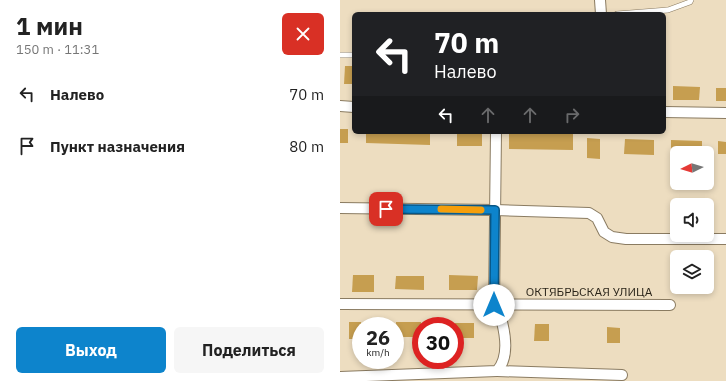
<!DOCTYPE html>
<html lang="ru">
<meta charset="utf-8">
<style>
body{margin:0;font-family:"IBM Plex Sans",sans-serif;background:#f6f6f6;color:#222;height:100vh;display:flex;flex-direction:column;font-size:15px;white-space:nowrap}
*{box-sizing:border-box;margin:0}
p{font-size:13px;color:#767676}
.icon{flex:none;width:22px;height:22px;fill:none;stroke:currentColor;stroke-width:2;stroke-linecap:round;stroke-linejoin:round}
.map{position:relative;flex:1;overflow:hidden}
.drawer{display:flex;flex-direction:column;background:#fff;width:340px}
.drawer>*{flex:none}
.banner{position:absolute;left:12px;top:12px;width:314px;height:122px;border-radius:6px;box-shadow:0 2px 6px #0003;background:#202124;color:#fff;overflow:hidden}
.needle{width:26px;rotate:265deg}
.controls{position:absolute;left:330px;top:146px;display:grid;gap:8px}
.controls a{display:grid;place-items:center;width:44px;height:44px;border-radius:6px;background:#fff;box-shadow:0 2px 6px #0003;font-size:20px}
.speed{position:absolute;left:12px;top:317px;display:flex;gap:8px;font-size:20px;font-weight:700;text-align:center}
.speed>*{display:grid;place-content:center;width:52px;height:52px;border-radius:50%;background:#fff;box-shadow:0 2px 6px #0003;line-height:1}
.speed small{font-size:10px;font-weight:400}
.speed .limit{border:6px solid #d22;background:#fff;color:#111}
.pin{position:absolute;display:grid;place-items:center;width:34px;height:34px;color:#fff;margin:-17px;border-radius:8px;box-shadow:0 2px 6px #0006}
.me{position:absolute;width:44px;margin:-22px;rotate:0deg;stroke-linejoin:round;filter:drop-shadow(0 0 3px #0008)}
.turn{display:flex;align-items:center;gap:14px;height:84px;padding:0 16px;font-size:18px}
.turn .icon{width:52px;height:52px;stroke-width:2.5}
.turn b{display:block;font-size:28px;line-height:34px}
.lanes{display:flex;align-items:center;height:38px;padding:0 16px;background:#0003;justify-content:center;gap:20px;direction:ltr}
.lanes .off{opacity:.35}
.round{display:grid;place-items:center;flex:none;width:42px;height:42px;border-radius:6px;background:#f6f6f6}
.overview{display:flex;align-items:center;justify-content:space-between;height:68px;padding:0 16px}
h1{font-size:24px;font-weight:800;line-height:30px}
.button{display:flex;gap:8px;margin-top:auto;padding:8px 16px}
.button a{flex:1;height:46px;border-radius:6px;background:#0d84cc;color:#fff;font-size:16px;font-weight:800;line-height:46px;text-align:center}
.button a+a{background:#f6f6f6;color:#222}
ul{padding:0;list-style:none}
li{display:flex;align-items:center;gap:12px;height:52px;padding:0 16px}
li div{flex:1}
li b{display:block;font-size:15px}
li em{font-style:normal}
main{display:flex;flex:1;min-height:0}
.map>svg:first-child{display:block}
.building{fill:#c69e50}
.lines{fill:none;stroke-linecap:round;stroke-linejoin:round}
.service-casing{stroke:#8a7b61;stroke-width:6}
.minor-casing{stroke:#8a7b61;stroke-width:12}
.service{stroke:#fff;stroke-width:5}
.minor{stroke:#fff;stroke-width:10}
.route-casing{stroke:#085685;stroke-width:10}
.route{stroke:#0d84cc;stroke-width:7}
.slow{stroke:#f59e0b;stroke-width:7}
.labels{text-anchor:middle;stroke-width:3;stroke-linejoin:round;paint-order:stroke}
.street-label{font-size:12px;fill:#2a2419;stroke:#edddc0}
</style>
<main>
<section class="drawer">
<div class="overview"><div><h1>1 мин</h1><p>150 m · 11:31</p></div><a class="round" style="background:#d93025;color:#fff"><svg class="icon" aria-label="close" viewBox="0 0 24 24"><path d="M6 6l12 12M18 6L6 18"/></svg></a></div>
<ul>
<li><svg class="icon" aria-label="left" viewBox="0 0 24 24"><path d="M17 20v-9H6M10 6l-5 5 5 5"/></svg><div><b>Налево</b></div><em>70 m</em></li>
<li><svg class="icon" aria-label="arrive" viewBox="0 0 24 24"><path d="M6 21V4h12l-3 4 3 4H6"/></svg><div><b>Пункт назначения</b></div><em>80 m</em></li>
</ul>
<div class="button"><a>Выход</a><a>Поделиться</a></div>
</section>
<div class="map">
<svg width="386" height="381" viewBox="0 0 386 381">
<rect width="100%" height="100%" fill="#edddc0"/>
<g class="building">
<path d="M5,66H14V84H4Z"/>
<path d="M333,86L360,87L359,100H333Z"/>
<rect x="376" y="88" width="10" height="13"/>
<rect x="0" y="129" width="8" height="14"/>
<path d="M26,132H90V145L26,143Z"/>
<rect x="117" y="132" width="25" height="14"/>
<path d="M169,132L233,133V150L169,149Z"/>
<path d="M247,138L260,139V159L247,158Z"/>
<path d="M285,139L314,140V155L284,154Z"/>
<path d="M331,140L362,141V153H331Z"/>
<path d="M378,141L386,142V154H378Z"/>
<path d="M13,275H34V292H12Z"/>
<path d="M109,275L138,276L137,290H109Z"/>
<path d="M56,276H84V290L55,289Z"/>
<rect x="9" y="322" width="12" height="17"/>
<rect x="56" y="322" width="25" height="15"/>
<rect x="115" y="323" width="19" height="15"/>
<path d="M195,324H209V341H194Z"/>
<path d="M267,327L280,328V343H267Z"/>
</g>
<g class="lines">
<defs>
<g id="service">
<path d="M277,14L328,10L350,2L351,0"/>
<path d="M0,55H14"/>
</g>
<g id="minor">
<path d="M260,0L261,14"/>
<path d="M0,106L14,107"/>
<path d="M324,112L386,113"/>
<path d="M0,208L155,210L249,213L257,218L264,232L272,237L286,239H386"/>
<path d="M0,304L330,305"/>
<path d="M157,371L282,375"/>
<path d="M0,377L157,371C168,359 166,338 162,322C161,316 157,310 154,305L156,132"/>
</g>
</defs>
<use href="#service" class="service-casing"/>
<use href="#minor" class="minor-casing"/>
<use href="#service" class="service"/>
<use href="#minor" class="minor"/>
</g>
<g class="lines">
<defs>
<path id="route" d="M46,209L155,210L154,305"/>
</defs>
<use href="#route" class="route-casing"/>
<use href="#route" class="route"/>
<path class="slow" d="M101,209L141,210"/>
</g>
<g class="labels">
<g class="street-label">
<text x="249" y="296">ОКТЯБРЬСКАЯ УЛИЦА</text>
</g>
</g>
</svg>
<div class="controls">
<a><svg class="needle" viewBox="-14 -14 28 28"><path d="M0-13l5 13h-10z" fill="#e53935"/><path d="M0 13l5-13h-10z" fill="#767676"/></svg></a>
<a><svg class="icon" aria-label="sound" viewBox="0 0 24 24"><path d="M4 9h4l5-4v14l-5-4H4zM17 9q2 3 0 6"/></svg></a>
<a><svg class="icon" aria-label="layers" viewBox="0 0 24 24"><path d="M12 4l9 5-9 5-9-5zM3 14l9 5 9-5"/></svg></a>
</div>
<div class="speed"><div>26<small>km/h</small></div><div class="limit">30</div></div>
<div class="pin" style="left:46px;top:209px;background:#d93025"><svg class="icon" aria-label="arrive" viewBox="0 0 24 24"><path d="M6 21V4h12l-3 4 3 4H6"/></svg></div>
<svg class="me" style="left:154px;top:305px" viewBox="-20 -20 40 40"><circle r="19" fill="#fff"/><path d="M0-13L10 11 0 6-10 11z" fill="#0d84cc"/></svg>
<div class="banner">
<div class="turn"><svg class="icon" aria-label="left" viewBox="0 0 24 24"><path d="M17 20v-9H6M10 6l-5 5 5 5"/></svg><div><b>70 m</b>Налево</div></div>
<div class="lanes"><svg class="icon" aria-label="left" viewBox="0 0 24 24"><path d="M17 20v-9H6M10 6l-5 5 5 5"/></svg><svg class="icon off" aria-label="ahead" viewBox="0 0 24 24"><path d="M12 20V5M6 11l6-6 6 6"/></svg><svg class="icon off" aria-label="ahead" viewBox="0 0 24 24"><path d="M12 20V5M6 11l6-6 6 6"/></svg><svg class="icon off" aria-label="right" viewBox="0 0 24 24"><path d="M7 20v-9h11M14 6l5 5-5 5"/></svg></div>
</div>
</div>
</main>
